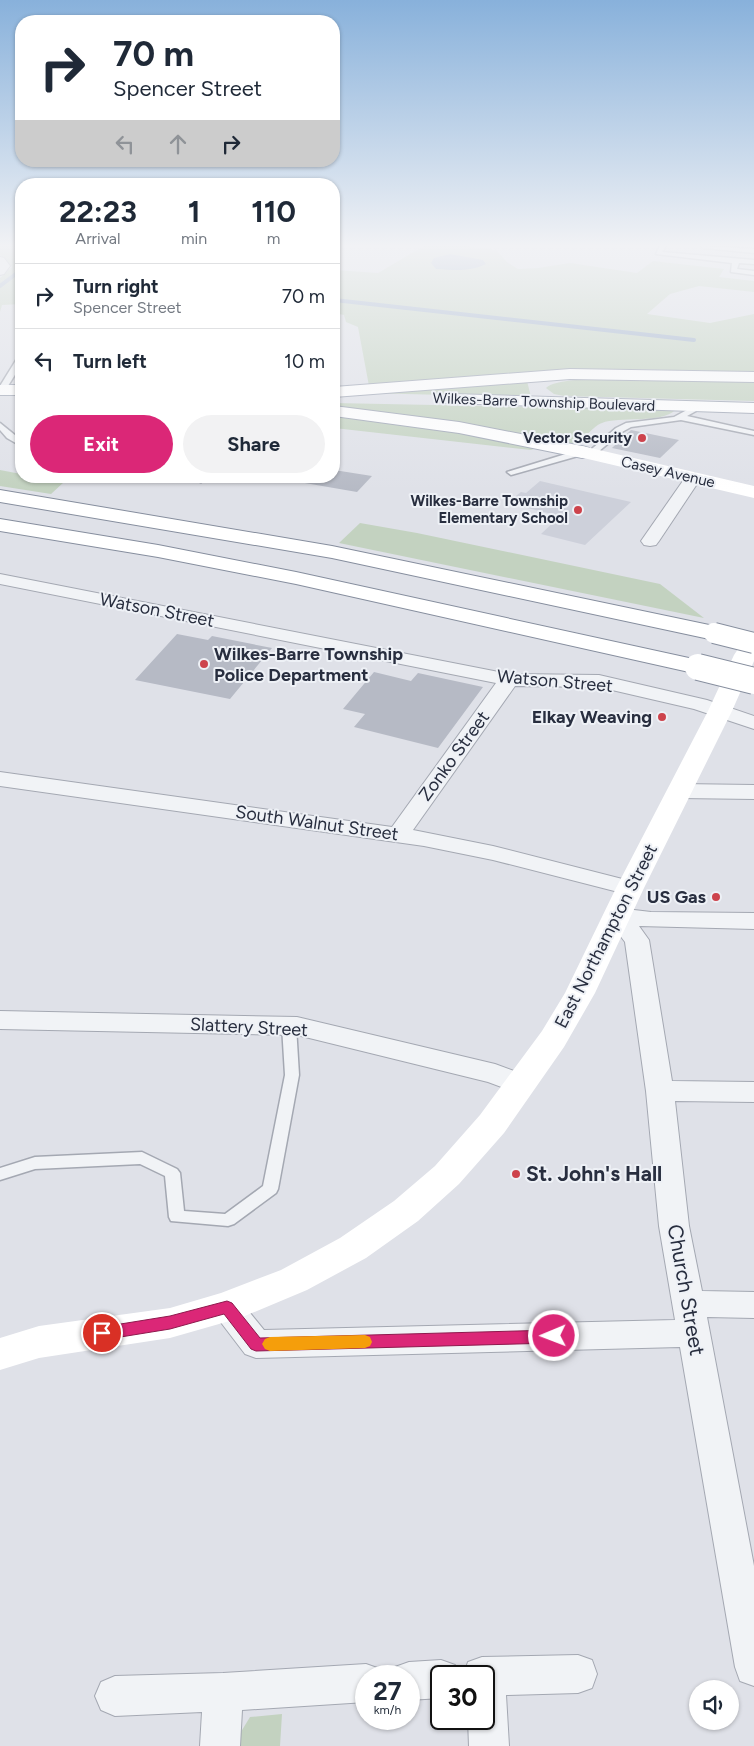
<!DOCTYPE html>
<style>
body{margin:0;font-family:Figtree,sans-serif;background:#f2f2f3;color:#1f2937;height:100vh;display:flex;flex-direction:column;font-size:19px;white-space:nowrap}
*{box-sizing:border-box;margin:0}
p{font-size:16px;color:#747a83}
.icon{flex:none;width:28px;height:28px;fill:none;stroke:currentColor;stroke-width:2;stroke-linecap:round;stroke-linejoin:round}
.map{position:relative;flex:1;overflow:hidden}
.sheet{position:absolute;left:15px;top:178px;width:325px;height:305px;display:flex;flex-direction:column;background:#fff;border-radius:20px;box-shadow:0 1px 4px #0004}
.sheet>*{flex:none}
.banner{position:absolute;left:15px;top:15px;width:325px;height:152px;border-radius:20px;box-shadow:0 1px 4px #0004;background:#fff;color:#1f2937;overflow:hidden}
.buttons{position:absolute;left:689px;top:1680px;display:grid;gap:10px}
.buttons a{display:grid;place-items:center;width:50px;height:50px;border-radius:50%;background:#fff;box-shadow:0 1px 4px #0004;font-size:25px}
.speed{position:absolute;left:355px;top:1665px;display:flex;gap:10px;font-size:25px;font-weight:700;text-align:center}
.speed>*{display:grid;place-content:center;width:65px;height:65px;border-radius:50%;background:#fff;box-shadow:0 1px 4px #0004;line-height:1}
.speed small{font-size:12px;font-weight:400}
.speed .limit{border:2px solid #111;border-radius:8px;background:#fff;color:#111}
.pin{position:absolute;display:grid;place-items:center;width:42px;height:42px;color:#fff;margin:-21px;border:2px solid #fff;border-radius:50%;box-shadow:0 1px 5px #0007}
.me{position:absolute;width:55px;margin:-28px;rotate:269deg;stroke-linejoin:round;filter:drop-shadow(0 0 4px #0008)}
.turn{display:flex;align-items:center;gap:18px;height:105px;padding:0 15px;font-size:22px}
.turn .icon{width:65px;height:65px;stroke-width:2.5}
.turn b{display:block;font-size:35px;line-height:42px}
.lanes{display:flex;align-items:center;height:48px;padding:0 15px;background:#0003;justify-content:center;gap:25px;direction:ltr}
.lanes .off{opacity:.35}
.eta{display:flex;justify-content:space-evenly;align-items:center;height:85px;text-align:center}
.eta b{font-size:30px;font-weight:700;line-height:35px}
.primary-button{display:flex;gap:10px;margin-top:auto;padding:10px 15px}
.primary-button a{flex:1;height:58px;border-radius:30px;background:#db2777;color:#fff;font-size:20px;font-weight:700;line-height:58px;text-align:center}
.primary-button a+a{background:#f2f2f3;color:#1f2937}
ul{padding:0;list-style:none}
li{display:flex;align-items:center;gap:15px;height:65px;padding:0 15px;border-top:1px solid #e0e1e3}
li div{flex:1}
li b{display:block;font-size:19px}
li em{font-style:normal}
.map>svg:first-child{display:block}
.built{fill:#cdd0da}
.green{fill:#c3d2c0}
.water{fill:#99acc8}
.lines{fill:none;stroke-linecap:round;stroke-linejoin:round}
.stream{stroke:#99acc8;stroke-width:4}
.building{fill:#b6bac5}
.lane-casing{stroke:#a4a8b2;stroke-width:3}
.street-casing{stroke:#a4a8b2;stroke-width:2}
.primary-casing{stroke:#9ea5b4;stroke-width:2}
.highway-casing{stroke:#868e9e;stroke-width:2}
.lane{fill:#f1f3f6;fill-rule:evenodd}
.street{fill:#f1f3f6;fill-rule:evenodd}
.secondary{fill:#fff;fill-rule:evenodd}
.primary{fill:#fff;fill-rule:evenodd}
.highway{fill:#fff;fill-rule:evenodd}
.highway-bridge-far1-casing{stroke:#868e9e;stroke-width:22;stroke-linecap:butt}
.highway-bridge-casing{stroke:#868e9e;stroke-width:28;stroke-linecap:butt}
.highway-bridge-far1{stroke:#fff;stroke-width:20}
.highway-bridge{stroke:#fff;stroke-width:26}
.route{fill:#db2777;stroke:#8e194d}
.slow{fill:#f59e0b}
.poi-dot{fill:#cd434c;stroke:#eef1f6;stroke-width:2}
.labels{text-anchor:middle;stroke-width:4;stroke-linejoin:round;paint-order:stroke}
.far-street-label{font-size:15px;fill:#282e3f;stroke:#eef1f6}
.far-poi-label{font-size:15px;font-weight:bold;fill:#282e3f;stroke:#eef1f6;text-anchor:end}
.street-label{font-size:18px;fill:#282e3f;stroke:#eef1f6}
.poi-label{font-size:18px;font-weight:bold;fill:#282e3f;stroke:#eef1f6;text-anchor:end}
.near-poi-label{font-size:21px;font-weight:bold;fill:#282e3f;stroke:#eef1f6;text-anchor:start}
.near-street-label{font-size:21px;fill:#282e3f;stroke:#eef1f6}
</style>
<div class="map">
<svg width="754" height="1746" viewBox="0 0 754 1746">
<rect width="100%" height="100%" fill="#dfe1e8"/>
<path class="built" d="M540,481L596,494L631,502L585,545L541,534L560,516L507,503L521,492L526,493Z"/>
<g class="green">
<path d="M0,246H21V304L2,305L0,312V278L12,267L0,254Z"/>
<path d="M424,246H466L496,250L507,262L518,269L538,268L570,263L637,273L653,261L724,269L719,277L754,281V292L699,286L670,294L647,314L710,323L754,314V372L630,369L369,386L358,327L346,322L344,315L334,313V270L378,273Z"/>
<path d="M649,378L754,381V401L564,396L554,394L546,388C556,376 631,378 649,378Z"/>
<path d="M527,381L531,397L363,393Z"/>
<path d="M334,403L675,410C662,424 618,416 602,423C595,425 582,440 576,446C496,427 415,415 334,406Z"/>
<path d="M334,415L463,431L537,448L531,450L334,428Z"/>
<path d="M0,470L21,474V476H34L64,482L51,494L0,486Z"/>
<path d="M360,523L417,533L660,584L704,618L339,543Z"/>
<path d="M282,1714L280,1746H236V1740L250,1717Z"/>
</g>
<path class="water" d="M450,254L483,260L486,264C470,272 454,270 436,269L431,263L434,258Z"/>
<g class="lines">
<g class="stream">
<path d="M0,286L21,270"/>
<path d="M334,300L694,340"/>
</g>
</g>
<g class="building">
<path d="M631,430L679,440L660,458L612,448Z"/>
<path d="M334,470L372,476L357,492L270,477L334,476Z"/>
<path d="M177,634L208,640L212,636L272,648L230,699L135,680Z"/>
<path d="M374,672L411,681L418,673L483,687L438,748L354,727L365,714L343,709Z"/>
</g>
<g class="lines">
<defs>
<g id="lane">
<path d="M660,246H666L662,252L754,260V264L739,263L737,269L754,271V275L731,272L732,263L656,254Z"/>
<path d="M701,246L754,249V253L704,248Z"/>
<path d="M18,357H21V365L3,394H0V386Z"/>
<path d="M698,404L705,406L687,416L754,431V435L681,420L631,427L622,432L593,456L586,454L616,428L626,423L674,417Z"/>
<path d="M0,423L21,440V446L7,438L0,430Z"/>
<path d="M582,449L586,452L585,454L511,475L507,472Z"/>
<path d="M181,476H200L205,479L201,482Z"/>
<path d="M289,1021L294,1023L296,1026L299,1075L278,1189L276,1193L234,1224L228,1226L171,1221L169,1217L165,1176L140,1164L35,1169L0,1180V1168L35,1157L142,1152L177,1169L180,1173L184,1211L225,1214L263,1186L285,1075L282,1026L284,1023Z"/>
</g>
<g id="street">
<path d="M0,257L4,258L10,266L4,274L0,275Z"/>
<path d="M693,473L699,475L701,478L659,541L656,545L650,546L644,545L641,541L687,475Z"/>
<path d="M0,574L509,674L599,675L707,700L754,716V729L694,709L599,687L515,686L413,830L493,846L638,883L642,888L638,893L630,895L493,860L424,846L0,786V772L392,827L496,683L0,584Z"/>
<path d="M680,784L754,785V799L680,798L672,796L669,791L672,786Z"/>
<path d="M617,908L651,912L754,913V929L639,926L649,940L672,1081L754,1082V1102L675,1101L689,1226L702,1291L754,1292V1318L707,1317L754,1566V1686L740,1681L735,1667L680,1347L256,1358L245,1354L216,1316L211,1307L216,1298L227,1294L238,1298L264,1330L675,1320L659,1226L646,1091L625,942L605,916L608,910Z"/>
<path d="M0,1011L297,1017L495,1064L530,1077L534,1084L530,1091L520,1094L488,1082L297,1035L0,1029Z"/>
<path d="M578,1655L592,1660L597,1674L592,1688L578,1693L506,1695L509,1746H469L468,1719H484V1676H463L468,1662L482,1657Z"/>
<path d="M441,1660L455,1665L459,1676H441V1698L409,1700V1676H392L395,1667L409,1662Z"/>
<path d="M366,1664L380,1669L383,1676H366V1702L242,1710L240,1746H200L202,1712L115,1716L101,1710L95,1696L101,1682L115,1676L223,1673Z"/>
</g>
<g id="primary">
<path d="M570,369L754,372V382L570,379L334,397V387Z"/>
<rect x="0" y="385" width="21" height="10"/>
<path d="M451,394L754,403V413L445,403L442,399L445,395Z"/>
<path d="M334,406L459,422L582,446L589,448L591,452L589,456L582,458L459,433L334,416Z"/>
</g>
<g id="highway">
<path d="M0,490L332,546L714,626L722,628L725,633L722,638L714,640L332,558L0,502Z"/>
<path d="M0,519L158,545L296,572L698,660L706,662L710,667L706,672L698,674L296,584L158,557L0,531Z"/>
</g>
</defs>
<use href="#lane" class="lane-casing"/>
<use href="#street" class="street-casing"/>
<use href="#primary" class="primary-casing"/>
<use href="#highway" class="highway-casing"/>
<use href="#lane" class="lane"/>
<use href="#street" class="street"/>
<g class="secondary">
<path d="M582,446L754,486V498L575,456L573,452L575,448Z"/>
<path d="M754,635V661L732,711L644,888L595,993L564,1047L504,1133L459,1184L418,1221L366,1258L307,1290L240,1318L170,1338L39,1358L0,1370V1338L39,1326L170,1308L221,1293L281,1270L340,1238L394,1201L435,1166L480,1115L542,1031L565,993L616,888L708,711L734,655L746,637Z"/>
</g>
<use href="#primary" class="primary"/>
<use href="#highway" class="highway"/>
<defs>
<path id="highway-bridge-far1" d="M714,633L754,643"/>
<path id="highway-bridge" d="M698,667L754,681"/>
</defs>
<use href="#highway-bridge-far1" class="highway-bridge-far1-casing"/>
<use href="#highway-bridge" class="highway-bridge-casing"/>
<use href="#highway-bridge-far1" class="highway-bridge-far1"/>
<use href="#highway-bridge" class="highway-bridge"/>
</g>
<linearGradient id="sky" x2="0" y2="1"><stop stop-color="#88b1db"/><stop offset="0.5" stop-color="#f1f2f5"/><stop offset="1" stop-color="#f1f2f5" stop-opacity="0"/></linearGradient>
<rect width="754" height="491" fill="url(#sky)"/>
<path class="route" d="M227,1301L232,1303L260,1338L554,1330L559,1332L562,1336L559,1341L554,1343L256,1351L251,1349L224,1314L170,1329L102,1340L97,1338L94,1333L97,1329L102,1327L170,1316Z"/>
<path class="slow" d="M365,1335L370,1337L372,1342L370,1346L365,1348L270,1351L265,1349L262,1344L265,1339L270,1337Z"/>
<g class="poi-dot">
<circle cx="642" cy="438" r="5"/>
<circle cx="578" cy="510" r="5"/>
<circle cx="204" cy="664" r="5"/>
<circle cx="662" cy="717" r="5"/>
<circle cx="716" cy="897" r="5"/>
<circle cx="516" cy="1174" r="5"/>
</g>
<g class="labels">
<g class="far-street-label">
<text transform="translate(544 402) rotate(2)" y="5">Wilkes-Barre Township Boulevard</text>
<text transform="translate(668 472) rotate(13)" y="5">Casey Avenue</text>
</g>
<g class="far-poi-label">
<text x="632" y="443">Vector Security</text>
<text x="568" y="506">Wilkes-Barre Township<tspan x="568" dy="17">Elementary School</tspan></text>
</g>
<g class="street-label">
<text transform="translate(157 610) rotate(11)" y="6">Watson Street</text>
<text transform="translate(555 681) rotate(5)" y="6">Watson Street</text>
<text transform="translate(454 756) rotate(-54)" y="6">Zonko Street</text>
<text transform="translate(317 823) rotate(8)" y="6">South Walnut Street</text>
<text transform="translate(606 936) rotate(-63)" y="6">East Northampton Street</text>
<text transform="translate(249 1027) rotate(3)" y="6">Slattery Street</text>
</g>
<g class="poi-label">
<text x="214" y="660" text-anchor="start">Wilkes-Barre Township<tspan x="214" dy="21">Police Department</tspan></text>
<text x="652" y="723">Elkay Weaving</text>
<text x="706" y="903">US Gas</text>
</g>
<g class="near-poi-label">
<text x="526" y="1181">St. John's Hall</text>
</g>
<g class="near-street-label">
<text transform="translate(686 1290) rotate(80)" y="7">Church Street</text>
</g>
</g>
</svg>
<div class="buttons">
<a><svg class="icon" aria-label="sound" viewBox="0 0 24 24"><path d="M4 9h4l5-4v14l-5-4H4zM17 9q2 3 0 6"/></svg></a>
</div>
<div class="speed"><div>27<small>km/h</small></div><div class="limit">30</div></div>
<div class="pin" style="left:102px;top:1333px;background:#d93025"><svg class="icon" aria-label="arrive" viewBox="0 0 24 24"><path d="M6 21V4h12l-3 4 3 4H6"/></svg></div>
<svg class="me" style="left:554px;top:1336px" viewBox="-20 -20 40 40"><circle r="17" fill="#db2777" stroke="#fff" stroke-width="3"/><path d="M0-11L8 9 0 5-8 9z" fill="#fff"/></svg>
<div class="banner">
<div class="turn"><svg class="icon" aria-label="right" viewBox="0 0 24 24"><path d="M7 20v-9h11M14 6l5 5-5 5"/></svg><div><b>70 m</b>Spencer Street</div></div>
<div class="lanes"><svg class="icon off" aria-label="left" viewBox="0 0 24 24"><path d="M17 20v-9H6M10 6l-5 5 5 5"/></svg><svg class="icon off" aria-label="ahead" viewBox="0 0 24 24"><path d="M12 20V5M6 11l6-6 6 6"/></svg><svg class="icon" aria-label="right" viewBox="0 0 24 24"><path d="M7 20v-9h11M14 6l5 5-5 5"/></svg></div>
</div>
<section class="sheet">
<div class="eta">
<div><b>22:23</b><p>Arrival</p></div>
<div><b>1</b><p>min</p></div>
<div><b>110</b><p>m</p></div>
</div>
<ul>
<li><svg class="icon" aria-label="right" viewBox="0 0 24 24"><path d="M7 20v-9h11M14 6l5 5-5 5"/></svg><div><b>Turn right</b><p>Spencer Street</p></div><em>70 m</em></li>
<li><svg class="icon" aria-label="left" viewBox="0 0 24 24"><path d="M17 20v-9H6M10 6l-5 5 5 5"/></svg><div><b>Turn left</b></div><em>10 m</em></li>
</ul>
<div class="primary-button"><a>Exit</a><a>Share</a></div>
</section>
</div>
